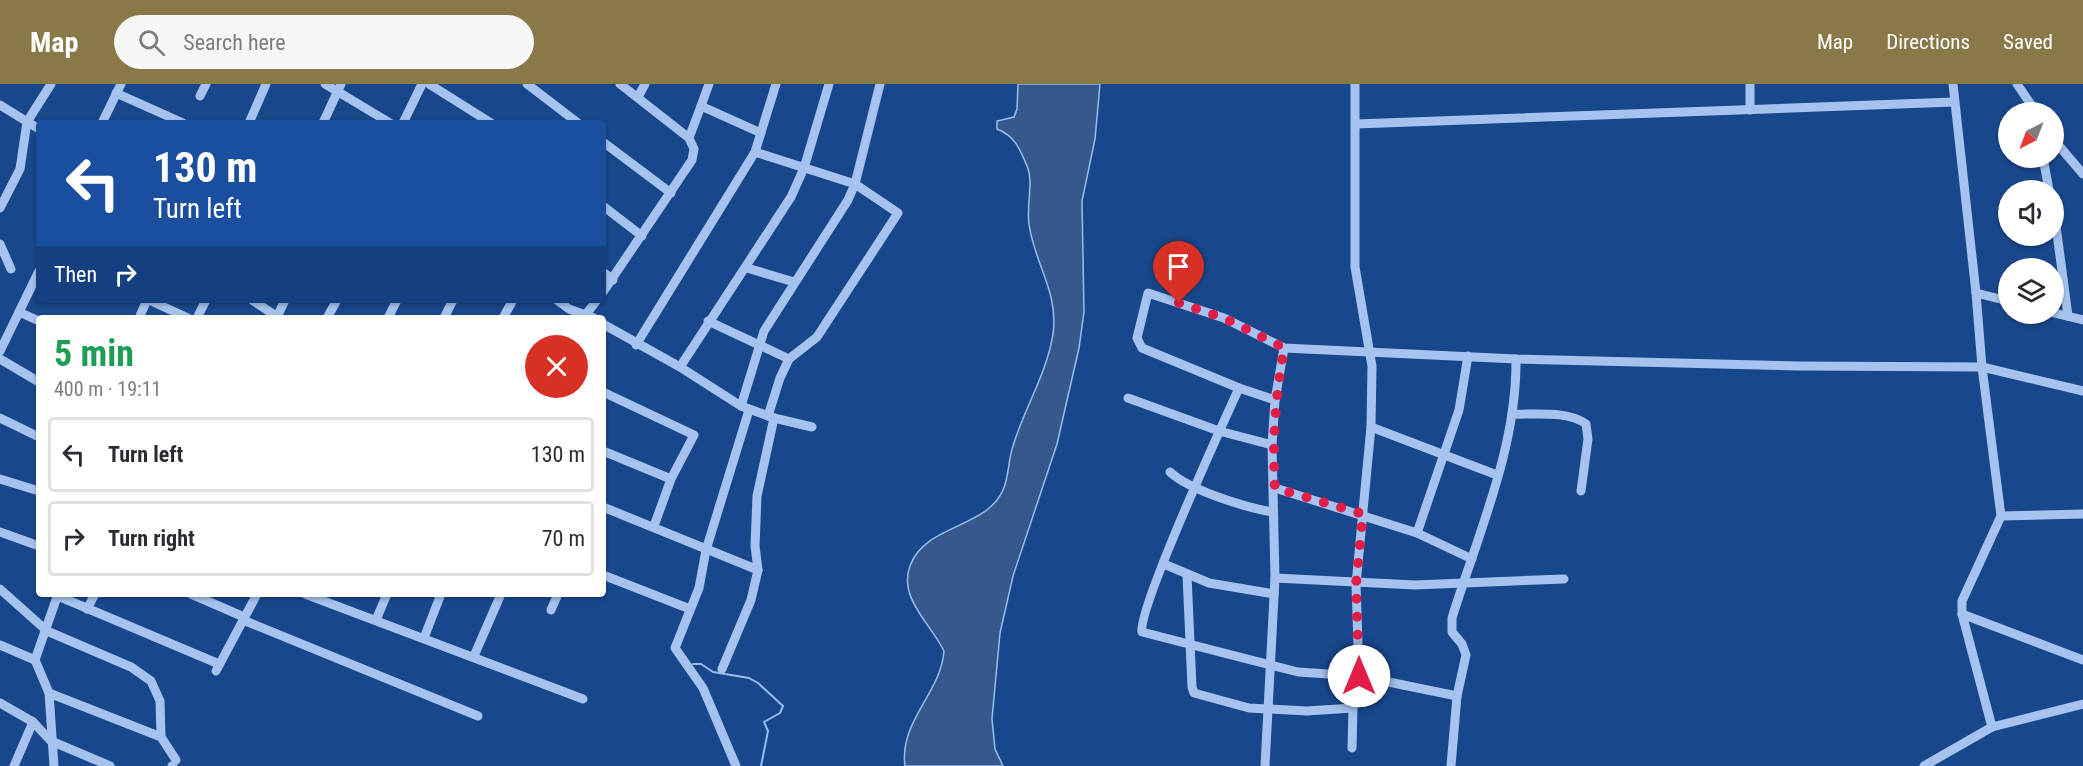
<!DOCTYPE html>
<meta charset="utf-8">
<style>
body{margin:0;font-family:"Roboto Condensed",sans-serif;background:#f7f7f7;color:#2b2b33;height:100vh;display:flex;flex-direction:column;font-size:22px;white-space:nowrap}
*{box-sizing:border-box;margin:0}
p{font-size:20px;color:#7c7c81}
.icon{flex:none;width:33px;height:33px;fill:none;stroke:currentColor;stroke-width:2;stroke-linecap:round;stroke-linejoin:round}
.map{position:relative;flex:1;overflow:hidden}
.side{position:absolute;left:36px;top:231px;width:570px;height:282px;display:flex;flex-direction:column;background:#fff;border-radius:6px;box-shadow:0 2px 4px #0004}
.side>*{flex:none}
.top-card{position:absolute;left:36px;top:36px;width:570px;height:183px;border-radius:6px;box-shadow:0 2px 4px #0004;background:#1a4fa0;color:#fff;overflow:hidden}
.needle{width:39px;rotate:222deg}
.tools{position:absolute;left:1998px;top:18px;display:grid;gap:12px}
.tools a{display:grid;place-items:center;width:66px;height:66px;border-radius:50%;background:#fff;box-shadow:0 2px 4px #0004;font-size:30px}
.pin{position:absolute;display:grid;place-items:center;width:51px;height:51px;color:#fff;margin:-62px -26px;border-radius:50% 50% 50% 0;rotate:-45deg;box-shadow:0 0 6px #0007}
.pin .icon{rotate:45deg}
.me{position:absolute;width:66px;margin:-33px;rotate:0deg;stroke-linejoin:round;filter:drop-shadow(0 0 4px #0008)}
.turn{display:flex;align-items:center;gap:21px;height:126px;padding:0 18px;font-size:27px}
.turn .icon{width:78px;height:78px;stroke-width:2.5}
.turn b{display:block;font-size:42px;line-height:51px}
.then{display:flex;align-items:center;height:57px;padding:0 18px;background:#0003;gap:12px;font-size:22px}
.round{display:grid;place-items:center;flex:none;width:63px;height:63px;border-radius:32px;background:#f7f7f7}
.head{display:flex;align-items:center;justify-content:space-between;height:102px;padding:0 18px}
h1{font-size:36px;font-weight:700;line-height:45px;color:#1e9e55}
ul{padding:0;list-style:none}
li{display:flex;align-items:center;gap:18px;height:75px;margin:0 12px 9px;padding:0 6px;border:3px solid #e1e1e2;border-radius:6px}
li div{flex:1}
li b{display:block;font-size:22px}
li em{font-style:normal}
header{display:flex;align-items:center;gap:36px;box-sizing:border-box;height:84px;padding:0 30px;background:#8a7948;color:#fff}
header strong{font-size:28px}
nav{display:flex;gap:33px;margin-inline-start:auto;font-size:21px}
.search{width:420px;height:54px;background:#f7f7f7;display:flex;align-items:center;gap:15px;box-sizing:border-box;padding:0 21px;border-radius:33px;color:#7c7c81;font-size:22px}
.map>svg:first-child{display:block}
.water{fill:#37588b;stroke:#97bdf0;stroke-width:1.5}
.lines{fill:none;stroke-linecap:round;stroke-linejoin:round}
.stream{stroke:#97bdf0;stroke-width:2}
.minor{stroke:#a5c3ee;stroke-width:9}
.route{stroke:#e11d48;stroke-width:10;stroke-dasharray:0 18}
</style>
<header>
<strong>Map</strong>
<div class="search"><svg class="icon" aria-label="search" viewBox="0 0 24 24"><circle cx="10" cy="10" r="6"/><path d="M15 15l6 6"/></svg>Search here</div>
<nav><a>Map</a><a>Directions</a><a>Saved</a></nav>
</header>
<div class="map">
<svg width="2083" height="682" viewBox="0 0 2083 682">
<rect width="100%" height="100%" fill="#19478c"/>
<path class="water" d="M1018,0H1100L1095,55L1082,117L1084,228L1079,264L1057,360L1013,492L1000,549L992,635L995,665L1003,682H905C899,637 941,609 944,567C931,540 898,514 910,482C925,440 986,445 1003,406C1009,393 1008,376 1013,362C1024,325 1047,289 1053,250C1059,208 1034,179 1029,140C1026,122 1034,98 1027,82C1020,65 1015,52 997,45V37L1014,33L1017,25Z"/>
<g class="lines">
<path class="stream" d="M693,580H701L713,588L749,594L758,599L783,622L780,629L764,638L768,647L761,682"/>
<g class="minor">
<path d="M325,0L390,39"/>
<path d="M429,0L491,39"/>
<path d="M527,0L578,39"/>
<path d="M620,0L689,54L701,22"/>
<path d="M709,0L701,22L761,49"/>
<path d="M1750,0V26"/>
<path d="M1953,0L1976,209L1982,283L2001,432L1962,517V530L1992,643"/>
<path d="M2017,0L2036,28"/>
<path d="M116,9L183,39"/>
<path d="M200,12L206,0"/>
<path d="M638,13L645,0"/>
<path d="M0,21L39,45"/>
<path d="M102,39L121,0"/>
<path d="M249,39L266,0"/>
<path d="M323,39L341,0"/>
<path d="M403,39L422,0"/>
<path d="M1356,40L1954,18"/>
<path d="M2054,56L2083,90"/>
<path d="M603,58L671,109"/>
<path d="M755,68L855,100L898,129L817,253L789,275L780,294L768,332"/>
<path d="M2043,74L2049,106"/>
<path d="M603,122L642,152"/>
<path d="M0,124L20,85L27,38L51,0"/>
<path d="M2054,127L2068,232"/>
<path d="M0,160L11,185"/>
<path d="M747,184L794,198"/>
<path d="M603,188L613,196"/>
<path d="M603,208L692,76L694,65L689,54"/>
<path d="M1976,209L2008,217"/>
<path d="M149,216L188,234"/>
<path d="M252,216L279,234"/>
<path d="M557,216L569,225L594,234"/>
<path d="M19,228L39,237"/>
<path d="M587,229L597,216"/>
<path d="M2054,229L2083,236"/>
<path d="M277,233L285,216"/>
<path d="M139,234L147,216"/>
<path d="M197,234L206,216"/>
<path d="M327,234L337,216"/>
<path d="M388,234L397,216"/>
<path d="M444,234L453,216"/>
<path d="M503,234L513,216"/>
<path d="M708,237L789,275"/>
<path d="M603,240L680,283L741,322L774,334L812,343"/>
<path d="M636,261L755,68L776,0"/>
<path d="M0,267L39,187"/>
<path d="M0,275L39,298"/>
<path d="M680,283L791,113L804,84L829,0"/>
<path d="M1239,304C1224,337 1138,525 1142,548L1298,588L1359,592L1457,612"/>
<path d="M603,308L694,351L671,395L654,442"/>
<path d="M1128,314L1219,347L1272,361"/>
<path d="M1275,316L1239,304L1142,264L1137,254L1148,209L1224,234L1284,264L1516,275L1799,282L1982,283L2083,307"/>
<path d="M741,322L764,247L848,116L855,100L880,0"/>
<path d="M1512,330C1534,331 1567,326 1586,340L1588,355L1581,407"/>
<path d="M0,334L39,353"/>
<path d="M1371,343L1497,391"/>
<path d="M603,367L671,395"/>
<path d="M1170,388C1189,406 1247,424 1273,428"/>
<path d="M0,395L39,407"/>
<path d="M1275,404L1417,449L1472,475"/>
<path d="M603,423L758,486"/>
<path d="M2001,432L2083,430"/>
<path d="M0,448L39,462"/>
<path d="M1417,449L1459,326L1468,272"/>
<path d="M1164,480L1209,499L1274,510"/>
<path d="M603,491L690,525"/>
<path d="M1187,491L1192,603L1194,609L1249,624L1307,627L1353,624"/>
<path d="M1275,494L1415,501L1564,495"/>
<path d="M0,505L47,547L131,583L151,597L160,617L161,653"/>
<path d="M191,510L244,533"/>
<path d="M305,510L583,615"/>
<path d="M58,512L219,580"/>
<path d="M87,525L95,510"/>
<path d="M551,526L558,510"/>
<path d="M1962,530L2083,576"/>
<path d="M243,536L478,632"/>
<path d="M376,536L387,510"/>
<path d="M424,554L441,510"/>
<path d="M0,561L35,576"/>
<path d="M474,572L501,510"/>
<path d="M722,585L751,516L758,486L755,462L757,412L774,334"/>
<path d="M216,587L257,510"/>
<path d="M49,609L161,653L176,676"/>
<path d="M0,619L33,638L51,657L110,682"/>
<path d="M1352,664L1353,624L1359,592L1356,500L1371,343L1372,282L1355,183V0"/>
<path d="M14,682L33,638"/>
<path d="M54,682L49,609L35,576L58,510"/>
<path d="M172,682H173"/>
<path d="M736,682L703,604L675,564L699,504L706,466L749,326"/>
<path d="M1265,682L1275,494L1272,361L1275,316L1284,264"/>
<path d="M1451,682L1457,612L1466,571L1462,560L1452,548V534C1478,450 1517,364 1516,275"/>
<path d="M1924,682L1992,643L2083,620"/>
</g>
</g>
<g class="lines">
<path class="route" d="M1179,219L1224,234L1284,264C1276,311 1272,355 1275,404L1363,430L1356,500L1359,592"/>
</g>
</svg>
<div class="tools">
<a><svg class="needle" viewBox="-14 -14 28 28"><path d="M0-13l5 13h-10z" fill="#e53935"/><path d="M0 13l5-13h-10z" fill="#7c7c81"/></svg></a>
<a><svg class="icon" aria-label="sound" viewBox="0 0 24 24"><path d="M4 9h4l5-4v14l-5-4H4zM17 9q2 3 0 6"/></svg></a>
<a><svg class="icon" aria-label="layers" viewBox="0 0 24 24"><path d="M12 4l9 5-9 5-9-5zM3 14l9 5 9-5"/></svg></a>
</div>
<div class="pin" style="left:1179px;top:219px;background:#d93025"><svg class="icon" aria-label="arrive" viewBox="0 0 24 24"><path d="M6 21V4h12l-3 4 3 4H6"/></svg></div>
<svg class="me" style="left:1359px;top:592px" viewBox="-20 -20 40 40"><circle r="19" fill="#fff"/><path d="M0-13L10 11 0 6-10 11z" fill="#e11d48"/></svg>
<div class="top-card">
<div class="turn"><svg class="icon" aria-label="left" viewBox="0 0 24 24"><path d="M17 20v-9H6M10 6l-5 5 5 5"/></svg><div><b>130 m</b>Turn left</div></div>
<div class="then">Then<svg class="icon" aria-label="right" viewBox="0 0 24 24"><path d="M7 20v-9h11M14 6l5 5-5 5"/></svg></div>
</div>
<section class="side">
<div class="head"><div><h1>5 min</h1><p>400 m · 19:11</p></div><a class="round" style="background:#d93025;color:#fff"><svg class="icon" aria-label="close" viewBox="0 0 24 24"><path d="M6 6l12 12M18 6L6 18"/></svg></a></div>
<ul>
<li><svg class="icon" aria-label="left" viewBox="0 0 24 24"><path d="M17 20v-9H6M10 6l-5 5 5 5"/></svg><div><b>Turn left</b></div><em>130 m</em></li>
<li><svg class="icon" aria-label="right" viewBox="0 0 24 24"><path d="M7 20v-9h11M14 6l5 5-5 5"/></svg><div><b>Turn right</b></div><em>70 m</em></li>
</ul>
</section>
</div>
